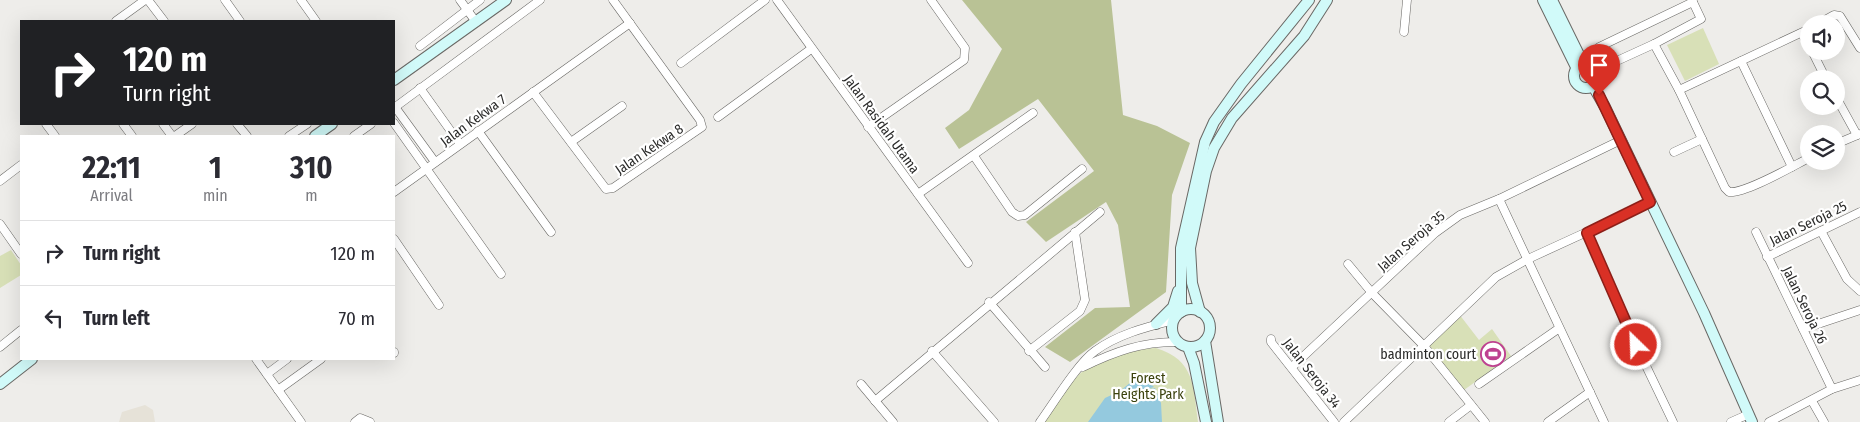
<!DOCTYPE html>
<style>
body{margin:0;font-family:"Fira Sans Condensed",sans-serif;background:#f7f7f7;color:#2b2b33;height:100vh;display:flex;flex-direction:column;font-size:19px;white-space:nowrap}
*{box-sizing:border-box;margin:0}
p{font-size:16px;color:#7c7c81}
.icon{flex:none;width:28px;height:28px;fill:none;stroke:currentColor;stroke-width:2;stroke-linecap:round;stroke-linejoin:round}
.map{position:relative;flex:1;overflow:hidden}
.details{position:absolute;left:20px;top:135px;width:375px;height:225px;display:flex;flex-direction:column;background:#fff;border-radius:0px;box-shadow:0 5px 20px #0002}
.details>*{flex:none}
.guide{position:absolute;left:20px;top:20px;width:375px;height:105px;border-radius:0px;box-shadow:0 5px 20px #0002;background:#202124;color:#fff;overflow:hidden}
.controls{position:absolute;left:1800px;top:15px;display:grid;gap:10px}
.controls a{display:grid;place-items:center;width:45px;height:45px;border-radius:50%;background:#fff;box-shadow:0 5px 20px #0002;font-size:25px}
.pin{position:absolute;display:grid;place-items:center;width:42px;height:42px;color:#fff;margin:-51px -21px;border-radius:50% 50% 50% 0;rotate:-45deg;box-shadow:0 0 5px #0007}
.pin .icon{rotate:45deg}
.me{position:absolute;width:55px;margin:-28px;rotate:336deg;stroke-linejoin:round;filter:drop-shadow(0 0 4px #0008)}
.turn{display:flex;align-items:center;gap:18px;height:105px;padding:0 20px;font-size:22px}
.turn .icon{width:65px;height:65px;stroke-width:2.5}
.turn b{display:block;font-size:35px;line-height:42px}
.eta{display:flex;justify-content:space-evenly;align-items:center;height:85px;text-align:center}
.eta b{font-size:30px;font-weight:700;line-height:35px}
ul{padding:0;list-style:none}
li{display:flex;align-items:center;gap:15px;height:65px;padding:0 20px;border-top:1px solid #e1e1e2}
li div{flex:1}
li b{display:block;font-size:19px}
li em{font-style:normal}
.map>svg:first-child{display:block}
.built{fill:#e6e2d8}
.green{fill:#d8e0b7}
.forest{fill:#b9c295}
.water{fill:#94c9de}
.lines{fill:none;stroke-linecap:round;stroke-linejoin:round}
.street-casing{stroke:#696865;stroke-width:9}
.secondary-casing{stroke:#696865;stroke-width:12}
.street{stroke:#fff;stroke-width:8}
.secondary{stroke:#d1faf9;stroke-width:10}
.route-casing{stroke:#8d1f18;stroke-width:12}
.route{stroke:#d93025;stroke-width:9}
.labels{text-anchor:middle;stroke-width:4.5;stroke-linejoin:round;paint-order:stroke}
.street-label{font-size:14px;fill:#2a2a29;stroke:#fff}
.poi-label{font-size:14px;fill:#2a2a29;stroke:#fff;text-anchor:end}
.park-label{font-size:14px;fill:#3b420d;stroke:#fff}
</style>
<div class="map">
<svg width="1860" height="422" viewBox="0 0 1860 422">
<rect width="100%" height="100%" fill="#eeedea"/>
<path class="built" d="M145,405L153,410L155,422H119L122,412Z"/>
<g class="green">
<path d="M1703,28L1719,64L1685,81L1667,45Z"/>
<path d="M11,250L21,265V275L0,288V256Z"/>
<path d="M1459,314L1479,340L1492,329L1511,356L1464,390L1428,344Z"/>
<path d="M1156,348C1195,360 1193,386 1198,422H1044C1054,409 1071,380 1082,372C1100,358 1133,349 1156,348Z"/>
</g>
<path class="forest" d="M962,0H1111L1123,115L1157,126L1190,143L1172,195L1166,292L1070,362L1045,347L1095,308L1130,307L1118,225L1106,202L1046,242L1026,222L1094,171L1038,99L959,149L945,128L969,110L1002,49Z"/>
<path class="water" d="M1136,378L1147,380L1154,387L1144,390L1155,388L1161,403L1162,422H1088L1105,398L1120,391Z"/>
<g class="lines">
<defs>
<g id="street">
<path d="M148,0L164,21"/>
<path d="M225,0L240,21"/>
<path d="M301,0L316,21"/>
<path d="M460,0L476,22"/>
<path d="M777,0L968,263"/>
<path d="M116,21L145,0"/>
<path d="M1818,24L1834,15L1840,16L1860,48"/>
<path d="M1404,32L1407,0"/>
<path d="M1802,33L1809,46"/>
<path d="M1654,44L1679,90L1725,188L1729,192C1745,194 1793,166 1809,158"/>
<path d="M420,46L480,0"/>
<path d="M1599,47L1693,2"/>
<path d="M1812,51L1826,79"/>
<path d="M1741,61L1792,167"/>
<path d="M681,63L765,0"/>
<path d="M1597,70L1654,44L1701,19L1692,0"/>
<path d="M420,88L460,144"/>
<path d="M1679,90L1809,29"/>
<path d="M533,92L606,189L613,188L702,127L700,120L613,0"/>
<path d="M1836,97L1857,135"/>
<path d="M395,107L435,162"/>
<path d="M394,108L540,0"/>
<path d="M718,117L811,49"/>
<path d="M394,123L501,274"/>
<path d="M46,124L55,136"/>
<path d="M123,124L132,136"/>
<path d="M163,124L172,136"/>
<path d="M237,124L247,136"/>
<path d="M868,127L964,60L965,48L931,0"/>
<path d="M478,131L551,232"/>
<path d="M175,136L192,124"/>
<path d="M289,136L307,124"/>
<path d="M354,136L371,124"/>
<path d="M571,142L622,106"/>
<path d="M1836,144L1860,134"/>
<path d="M1674,152L1702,139"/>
<path d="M974,156L1012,212L1018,216L1025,215L1082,169"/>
<path d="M0,181L21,165"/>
<path d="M394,192L630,23"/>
<path d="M918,194L1033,113"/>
<path d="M1499,199L1604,422"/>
<path d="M0,224L21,254"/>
<path d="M1821,231L1847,279L1860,291"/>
<path d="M1756,232L1832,389"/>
<path d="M1587,233L1636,345L1673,422"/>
<path d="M394,239L439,305"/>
<path d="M1767,257L1860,212"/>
<path d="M1348,264L1372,293L1424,346L1485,422"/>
<path d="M989,302L1045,367"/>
<path d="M1803,329L1860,310"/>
<path d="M1271,339V342L1334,422"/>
<path d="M0,347L21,330"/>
<path d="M932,351L994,422"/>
<path d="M1029,351L1080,311L1085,300L1075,232"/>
<path d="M394,352V353"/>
<path d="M256,359L301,422"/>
<path d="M1083,367C1114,352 1143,341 1179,342"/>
<path d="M1292,367L1435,233L1460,215L1499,199L1621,140"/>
<path d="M267,374L287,359"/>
<path d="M861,384L893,422"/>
<path d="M1479,384L1558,329"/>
<path d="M278,390L321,359"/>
<path d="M875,401L1100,212"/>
<path d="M1812,401L1824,422"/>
<path d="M355,422L360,418L370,422"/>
<path d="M1040,422C1053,404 1078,363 1095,351C1118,334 1147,327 1174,320"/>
<path d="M1344,422L1496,277L1528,259L1650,203"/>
<path d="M1449,422L1471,405"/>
<path d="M1548,422L1590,392"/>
<path d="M1731,422L1749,414"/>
<path d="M1769,422L1832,389L1860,380"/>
</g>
<g id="secondary">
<path d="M1543,0L1577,69"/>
<path d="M1552,0L1584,65"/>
<circle cx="1586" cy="76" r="12"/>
<path d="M394,80L506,0"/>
<path d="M1593,86L1605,107L1704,313L1752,422"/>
<path d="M315,136L332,124"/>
<circle cx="1191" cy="328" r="19"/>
<path d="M1181,312V248L1205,142L1214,122L1241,84L1309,0"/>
<path d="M1200,312L1192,283L1190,248L1206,171L1214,148L1232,118L1304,36L1327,0"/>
<path d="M1156,324L1173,307L1178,291"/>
<path d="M1205,341L1218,422"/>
<path d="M1188,347L1194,363L1206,422"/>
<path d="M0,384L32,359"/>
</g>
</defs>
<use href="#street" class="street-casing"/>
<use href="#secondary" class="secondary-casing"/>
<use href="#street" class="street"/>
<use href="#secondary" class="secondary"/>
</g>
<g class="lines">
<defs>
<path id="route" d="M1599,95L1650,202L1587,233L1636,345"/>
</defs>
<use href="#route" class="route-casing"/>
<use href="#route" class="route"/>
</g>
<defs>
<symbol id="stadium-ring" viewBox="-11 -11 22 22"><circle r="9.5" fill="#fff" stroke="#be4190" stroke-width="1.5"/><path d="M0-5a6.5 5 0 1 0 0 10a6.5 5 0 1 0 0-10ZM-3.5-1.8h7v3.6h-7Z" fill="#be4190"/></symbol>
</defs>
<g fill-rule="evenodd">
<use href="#stadium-ring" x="1479" y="340" width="28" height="28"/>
</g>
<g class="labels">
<g class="street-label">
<text transform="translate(473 120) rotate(-36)" y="5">Jalan Kekwa 7</text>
<text transform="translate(882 124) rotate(54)" y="5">Jalan Rasidah Utama</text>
<text transform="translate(649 149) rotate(-34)" y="5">Jalan Kekwa 8</text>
<text transform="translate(1808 223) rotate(-26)" y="5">Jalan Seroja 25</text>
<text transform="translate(1411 241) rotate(-41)" y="5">Jalan Seroja 35</text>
<text transform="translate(1805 305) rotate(64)" y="5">Jalan Seroja 26</text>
<text transform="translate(1312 373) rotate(52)" y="5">Jalan Seroja 34</text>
</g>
<g class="poi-label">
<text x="1476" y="359">badminton court</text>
</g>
<g class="park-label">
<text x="1148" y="383">Forest<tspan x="1148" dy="16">Heights Park</tspan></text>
</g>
</g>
</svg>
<div class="controls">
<a><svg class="icon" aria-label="sound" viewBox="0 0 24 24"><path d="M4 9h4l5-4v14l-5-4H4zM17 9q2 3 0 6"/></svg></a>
<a><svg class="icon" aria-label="search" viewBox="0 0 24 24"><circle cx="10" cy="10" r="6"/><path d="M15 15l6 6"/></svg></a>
<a><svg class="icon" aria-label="layers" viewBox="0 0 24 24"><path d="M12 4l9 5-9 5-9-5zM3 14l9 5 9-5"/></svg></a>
</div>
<div class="pin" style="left:1599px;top:95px;background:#d93025"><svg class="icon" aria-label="arrive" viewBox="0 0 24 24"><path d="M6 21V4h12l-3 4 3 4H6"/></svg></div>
<svg class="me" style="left:1636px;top:345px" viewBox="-20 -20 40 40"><circle r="17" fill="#d93025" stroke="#fff" stroke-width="3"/><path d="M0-11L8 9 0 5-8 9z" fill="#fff"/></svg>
<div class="guide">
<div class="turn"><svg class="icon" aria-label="right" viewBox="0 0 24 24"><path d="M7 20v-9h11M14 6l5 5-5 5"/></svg><div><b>120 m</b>Turn right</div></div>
</div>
<section class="details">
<div class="eta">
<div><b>22:11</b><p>Arrival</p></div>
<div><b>1</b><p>min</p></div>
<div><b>310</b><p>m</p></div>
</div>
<ul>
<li><svg class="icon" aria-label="right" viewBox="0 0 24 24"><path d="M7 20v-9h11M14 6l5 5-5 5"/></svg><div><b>Turn right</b></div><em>120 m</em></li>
<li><svg class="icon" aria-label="left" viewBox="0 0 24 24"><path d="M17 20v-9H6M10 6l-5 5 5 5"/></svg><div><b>Turn left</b></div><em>70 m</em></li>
</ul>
</section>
</div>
